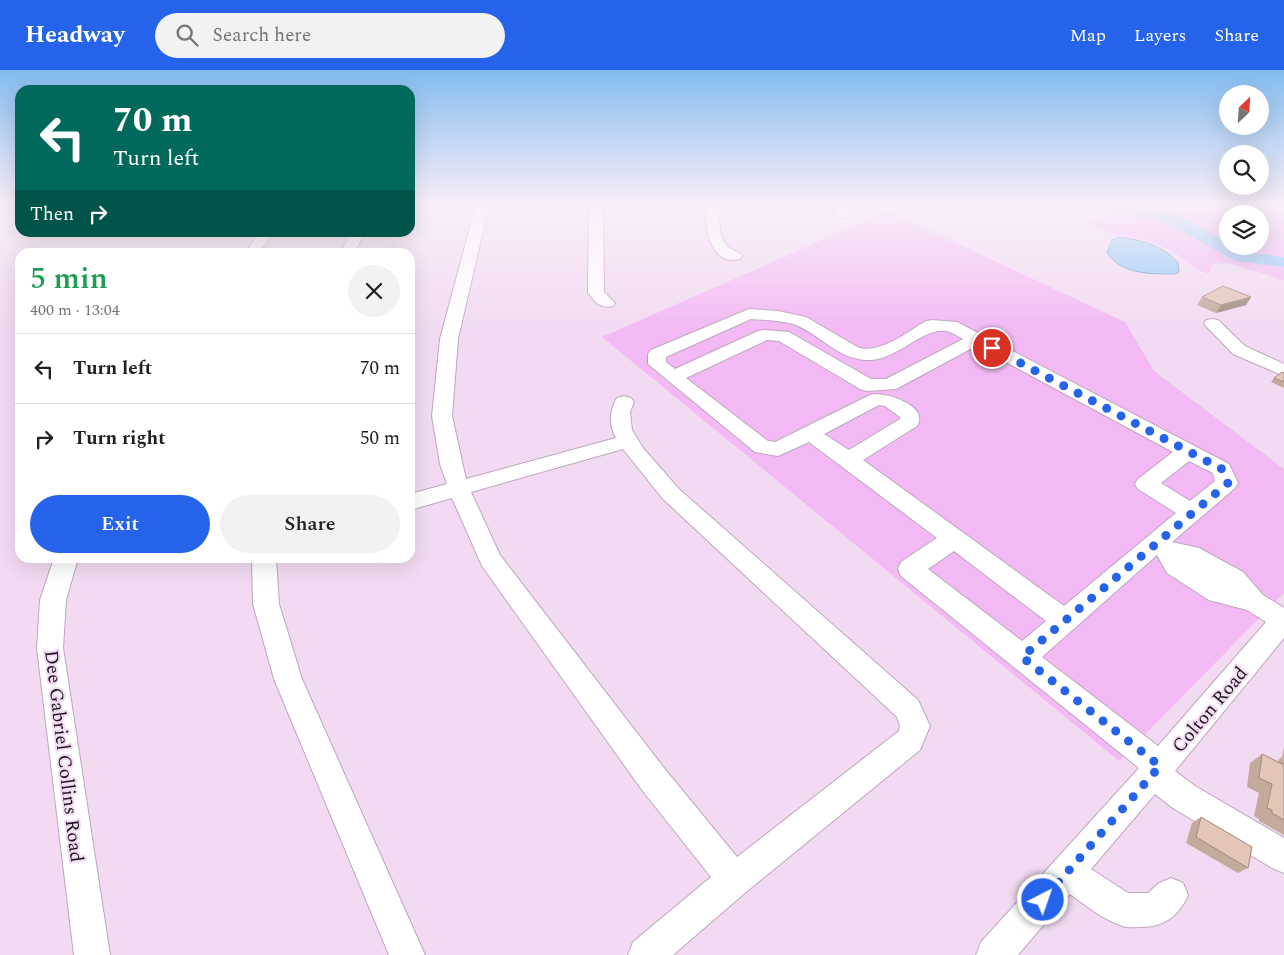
<!DOCTYPE html>
<meta charset="utf-8">
<style>
body{margin:0;font-family:Spectral,serif;background:#f2f2f2;color:#202124;height:100vh;display:flex;flex-direction:column;font-size:19px;white-space:nowrap}
*{box-sizing:border-box;margin:0}
p{font-size:16px;color:#757577}
.icon{flex:none;width:28px;height:28px;fill:none;stroke:currentColor;stroke-width:2;stroke-linecap:round;stroke-linejoin:round}
.map{position:relative;flex:1;overflow:hidden}
.panel{position:absolute;left:15px;top:178px;width:400px;height:315px;display:flex;flex-direction:column;background:#fff;border-radius:15px;box-shadow:0 5px 20px #0002}
.panel>*{flex:none}
.top-card{position:absolute;left:15px;top:15px;width:400px;height:152px;border-radius:15px;box-shadow:0 5px 20px #0002;background:#00695c;color:#fff;overflow:hidden}
.needle{width:32px;rotate:25deg}
.controls{position:absolute;left:1219px;top:15px;display:grid;gap:10px}
.controls a{display:grid;place-items:center;width:50px;height:50px;border-radius:50%;background:#fff;box-shadow:0 5px 20px #0002;font-size:25px}
.pin{position:absolute;display:grid;place-items:center;width:42px;height:42px;color:#fff;margin:-21px;border:2px solid #fff;border-radius:50%;box-shadow:0 1px 5px #0007}
.me{position:absolute;width:55px;margin:-28px;rotate:41deg;stroke-linejoin:round;filter:drop-shadow(0 0 4px #0008)}
.turn{display:flex;align-items:center;gap:18px;height:105px;padding:0 15px;font-size:22px}
.turn .icon{width:65px;height:65px;stroke-width:2.5}
.turn b{display:block;font-size:35px;line-height:42px}
.then{display:flex;align-items:center;height:48px;padding:0 15px;background:#0003;gap:10px;font-size:19px}
.round{display:grid;place-items:center;flex:none;width:52px;height:52px;border-radius:26px;background:#f2f2f2}
.overview{display:flex;align-items:center;justify-content:space-between;height:85px;padding:0 15px}
h1{font-size:30px;font-weight:600;line-height:38px;color:#1e9e55}
.cta{display:flex;gap:10px;margin-top:auto;padding:10px 15px}
.cta a{flex:1;height:58px;border-radius:30px;background:#2563eb;color:#fff;font-size:20px;font-weight:600;line-height:58px;text-align:center}
.cta a+a{background:#f2f2f2;color:#202124}
ul{padding:0;list-style:none}
li{display:flex;align-items:center;gap:15px;height:70px;padding:0 15px;border-top:1px solid #e0e0e0}
li div{flex:1}
li b{display:block;font-size:19px}
li em{font-style:normal}
header{display:flex;align-items:center;gap:30px;box-sizing:border-box;height:70px;padding:0 25px;background:#2563eb;color:#fff}
header strong{font-size:24px}
nav{display:flex;gap:28px;margin-inline-start:auto;font-size:18px}
.search{width:350px;height:45px;background:#f2f2f2;display:flex;align-items:center;gap:12px;box-sizing:border-box;padding:0 18px;border-radius:28px;color:#757577;font-size:19px}
.map>svg:first-child{display:block}
.green{fill:#f3b9f4;fill-rule:evenodd}
.water{fill:#8cc9f7;stroke:#6b93b6}
.lines{fill:none;stroke-linecap:round;stroke-linejoin:round}
.river{fill:#8cc9f7;fill-rule:evenodd}
.minor-casing{stroke:#bda7bd;stroke-width:2}
.path{stroke:#a08fa0;stroke-width:2;stroke-dasharray:0.5 2.5;stroke-linecap:butt}
.minor{fill:#fff;fill-rule:evenodd}
.wall{fill:#c4aa9d}
.shaded-wall{fill:#a08b7f}
.building{fill:#e4c6b6;stroke:#a08b7f}
.route{stroke:#2563eb;stroke-width:9;stroke-dasharray:0 16.2}
.labels{text-anchor:middle;stroke-width:4;stroke-linejoin:round;paint-order:stroke}
.near-street-label{font-size:19px;fill:#1d151d;stroke:#f2dbf2}
</style>
<header>
<strong>Headway</strong>
<div class="search"><svg class="icon" aria-label="search" viewBox="0 0 24 24"><circle cx="10" cy="10" r="6"/><path d="M15 15l6 6"/></svg>Search here</div>
<nav><a>Map</a><a>Layers</a><a>Share</a></nav>
</header>
<div class="map">
<svg width="1284" height="885" viewBox="0 0 1284 885">
<rect width="100%" height="100%" fill="#f2dbf2"/>
<g class="green">
<path d="M1094,135H1284V210L1228,193L1213,194L1209,204C1191,198 1191,194 1177,184C1168,178 1155,174 1145,170C1128,164 1102,168 1092,151L1100,150L1105,143ZM1228,144H1260V176H1228Z"/>
<path d="M888,141L1125,252L1154,301L1284,399V523L1119,691L602,267Z"/>
</g>
<path class="water" d="M1120,167C1141,170 1165,176 1178,193L1179,202L1175,204C1152,204 1120,205 1107,182L1112,170Z"/>
<g class="lines">
<path class="river" d="M1112,135H1139L1184,148L1228,172V176H1235L1246,182L1284,187V197L1236,191L1172,156L1114,138Z"/>
<defs>
<g id="minor">
<path d="M476,135H489L458,269L452,346L466,409L616,368C609,355 609,341 617,328L624,326L631,328L634,332L630,342L632,360L643,378L679,419L918,630L930,656L920,680L746,822L673,885H628L633,872L711,807L642,720L482,496L452,428L410,440V424L447,414L440,394L432,346L440,269ZM623,379L663,429L897,647L900,656L899,661L737,787L664,698L500,485L471,422Z"/>
<path d="M589,135H603L604,222L615,233L613,236C600,239 594,232 588,222Z"/>
<path d="M707,135H720C719,147 718,165 726,175C730,180 738,180 742,186L740,189C710,197 704,156 707,135Z"/>
<path d="M834,135H847L849,141L846,148H836Z"/>
<path d="M259,162H273L260,182H246Z"/>
<path d="M351,162H365L355,182H341Z"/>
<path d="M749,239L778,241L806,247L859,278C882,283 907,262 926,251L932,250L957,252L1229,394L1238,413L1235,418L1172,472L1199,478L1243,502L1263,525L1284,538V568L1175,701L1195,716L1284,768V803L1272,798L1173,738L1155,724L1091,799L1128,823H1148L1159,813L1171,808L1183,813L1188,825C1179,846 1164,857 1141,857C1135,857 1128,858 1122,856C1103,849 1086,836 1070,824L1018,885H976L981,872L1139,698L901,506L898,499L901,492L937,468L809,372L778,386L755,382L648,294V284L651,280ZM751,249C765,250 780,250 793,254C819,263 839,291 869,290C897,290 923,257 946,261C951,262 958,266 963,269L886,309H871L789,262L764,260L758,261L675,299L666,292V287ZM767,270L779,271L860,319L867,321L896,319L976,276L1173,382L1138,409L1135,414L1138,419L1176,443L1064,536L863,390L917,356C930,336 885,321 870,325L775,372L768,371L686,308ZM879,335L885,336L900,347V349L849,380L824,364ZM1189,391L1213,403L1215,411L1190,431L1161,413ZM954,481L1046,551L1022,571L928,499ZM1157,485L1167,503L1209,530L1247,540L1266,552L1158,676L1042,587Z"/>
<path d="M1212,249L1218,250L1245,276L1284,294V306L1233,284L1204,254L1206,250Z"/>
<path d="M54,488H78L66,530L63,578L110,885H74L37,578L40,530Z"/>
<path d="M252,488H276L279,534L302,609L425,885H389L274,609L253,534Z"/>
</g>
</defs>
<use href="#minor" class="minor-casing"/>
<path class="path" d="M0,140H20"/>
<use href="#minor" class="minor"/>
</g>
<g class="wall">
<path d="M1202,227H1251L1246,235L1216,243L1197,235Z"/>
<path d="M1284,303V318L1271,312L1274,308Z"/>
<path d="M1284,677V765L1259,751V749L1254,746L1259,723L1247,717L1250,693L1262,684L1278,692L1279,689L1282,687Z"/>
<path d="M1201,747L1248,798L1238,803L1186,773L1192,753Z"/>
</g>
<path class="shaded-wall" d="M1251,227L1246,235L1216,243L1221,235Z"/>
<g class="building">
<path d="M1223,216L1251,227L1221,235L1202,227Z"/>
<path d="M1282,302L1284,303V312L1274,308Z"/>
<path d="M1262,684L1284,695V750L1272,743V740L1267,738L1272,714L1259,708Z"/>
<path d="M1201,747L1252,777L1248,798L1196,767Z"/>
</g>
<linearGradient id="sky" x2="0" y2="1"><stop stop-color="#83bcee"/><stop offset="0.52" stop-color="#f9eff9"/><stop offset="1" stop-color="#f9eff9" stop-opacity="0"/></linearGradient>
<rect width="1284" height="259" fill="url(#sky)"/>
<g class="lines">
<path class="route" d="M992,278L1222,399L1228,413L1022,587L1160,696L1043,830"/>
</g>
<g class="labels">
<g class="near-street-label">
<text transform="translate(1209 639) rotate(-50)" y="7">Colton Road</text>
<text transform="translate(65 686) rotate(83)" y="7">Dee Gabriel Collins Road</text>
</g>
</g>
</svg>
<div class="controls">
<a><svg class="needle" viewBox="-14 -14 28 28"><path d="M0-13l5 13h-10z" fill="#e53935"/><path d="M0 13l5-13h-10z" fill="#757577"/></svg></a>
<a><svg class="icon" aria-label="search" viewBox="0 0 24 24"><circle cx="10" cy="10" r="6"/><path d="M15 15l6 6"/></svg></a>
<a><svg class="icon" aria-label="layers" viewBox="0 0 24 24"><path d="M12 4l9 5-9 5-9-5zM3 14l9 5 9-5"/></svg></a>
</div>
<div class="pin" style="left:992px;top:278px;background:#d93025"><svg class="icon" aria-label="arrive" viewBox="0 0 24 24"><path d="M6 21V4h12l-3 4 3 4H6"/></svg></div>
<svg class="me" style="left:1043px;top:830px" viewBox="-20 -20 40 40"><circle r="17" fill="#2563eb" stroke="#fff" stroke-width="3"/><path d="M0-11L8 9 0 5-8 9z" fill="#fff"/></svg>
<div class="top-card">
<div class="turn"><svg class="icon" aria-label="left" viewBox="0 0 24 24"><path d="M17 20v-9H6M10 6l-5 5 5 5"/></svg><div><b>70 m</b>Turn left</div></div>
<div class="then">Then<svg class="icon" aria-label="right" viewBox="0 0 24 24"><path d="M7 20v-9h11M14 6l5 5-5 5"/></svg></div>
</div>
<section class="panel">
<div class="overview"><div><h1>5 min</h1><p>400 m · 13:04</p></div><a class="round"><svg class="icon" aria-label="close" viewBox="0 0 24 24"><path d="M6 6l12 12M18 6L6 18"/></svg></a></div>
<ul>
<li><svg class="icon" aria-label="left" viewBox="0 0 24 24"><path d="M17 20v-9H6M10 6l-5 5 5 5"/></svg><div><b>Turn left</b></div><em>70 m</em></li>
<li><svg class="icon" aria-label="right" viewBox="0 0 24 24"><path d="M7 20v-9h11M14 6l5 5-5 5"/></svg><div><b>Turn right</b></div><em>50 m</em></li>
</ul>
<div class="cta"><a>Exit</a><a>Share</a></div>
</section>
</div>
